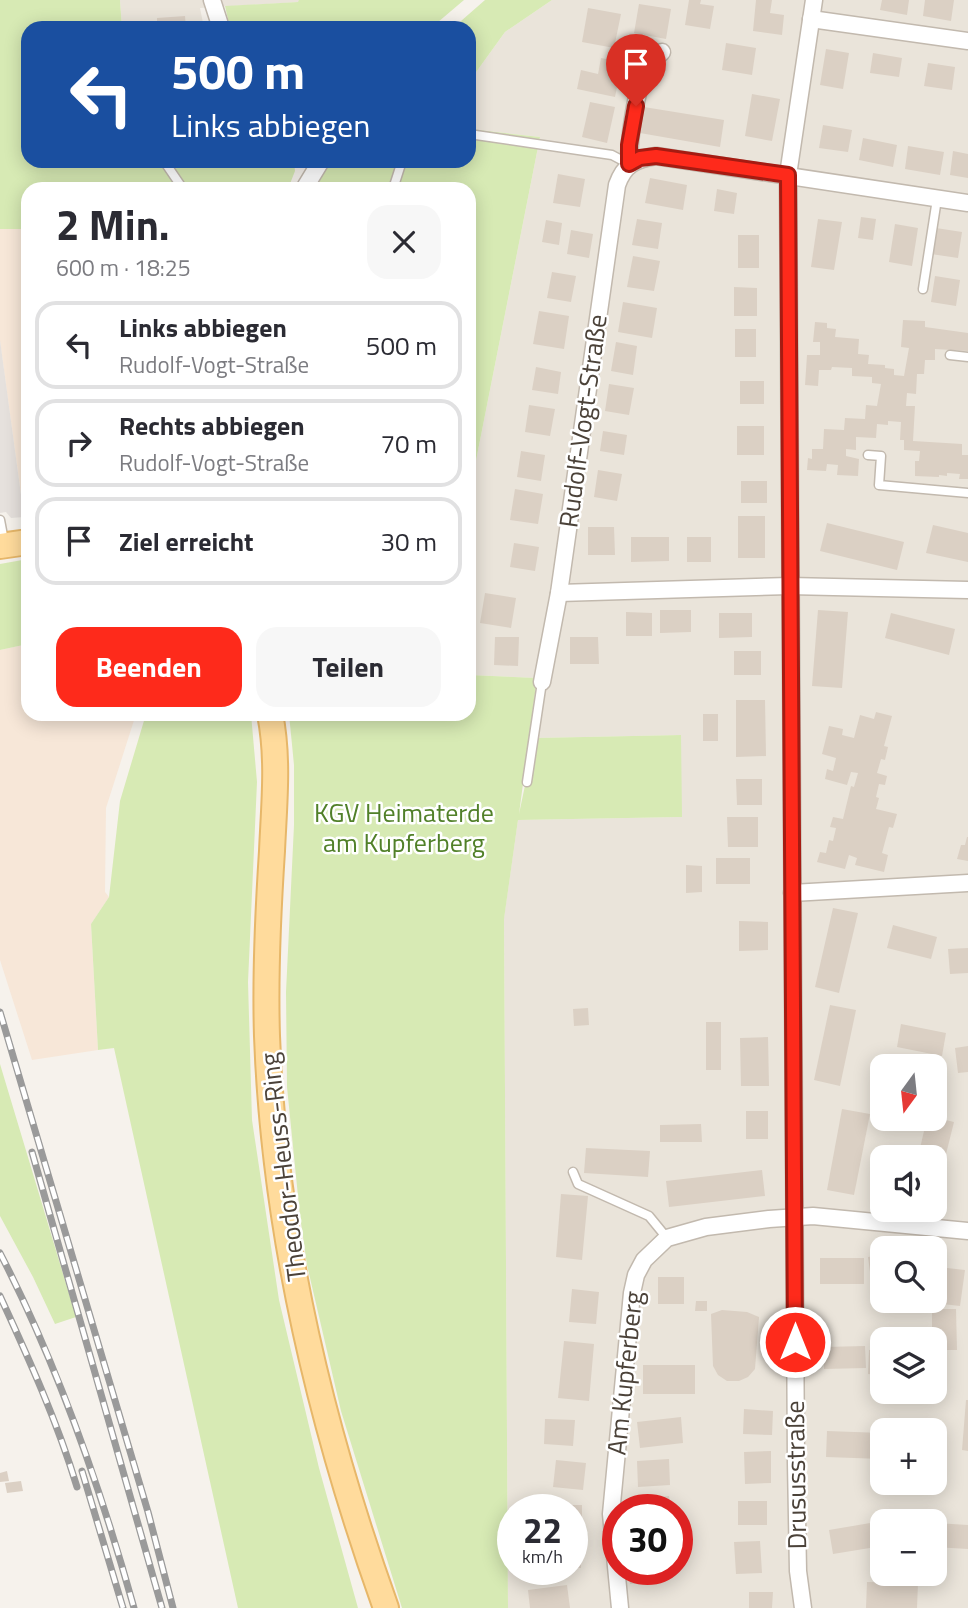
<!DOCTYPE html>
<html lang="de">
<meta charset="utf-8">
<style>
body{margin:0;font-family:"Titillium Web",sans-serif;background:#f7f7f7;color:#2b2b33;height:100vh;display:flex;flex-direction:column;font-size:26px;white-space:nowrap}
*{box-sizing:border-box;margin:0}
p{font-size:23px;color:#7c7c81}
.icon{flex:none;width:38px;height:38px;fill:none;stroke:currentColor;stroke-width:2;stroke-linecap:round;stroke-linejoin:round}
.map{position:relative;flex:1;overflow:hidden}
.sheet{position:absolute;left:21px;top:182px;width:455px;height:539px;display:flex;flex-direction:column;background:#fff;border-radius:21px;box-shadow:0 4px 18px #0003}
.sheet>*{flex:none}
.banner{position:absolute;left:21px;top:21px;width:455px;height:147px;border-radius:21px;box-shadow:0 4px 18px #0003;background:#1a4fa0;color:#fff;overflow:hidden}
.needle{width:46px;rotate:195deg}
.buttons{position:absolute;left:870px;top:1054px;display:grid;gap:14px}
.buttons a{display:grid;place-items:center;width:77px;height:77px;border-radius:14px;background:#fff;box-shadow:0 4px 18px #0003;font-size:35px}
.speed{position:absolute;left:497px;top:1494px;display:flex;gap:14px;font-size:35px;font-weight:700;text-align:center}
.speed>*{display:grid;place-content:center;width:91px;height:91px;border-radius:50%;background:#fff;box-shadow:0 4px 18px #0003;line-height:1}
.speed small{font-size:18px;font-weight:400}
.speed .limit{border:10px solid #d22;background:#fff;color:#111}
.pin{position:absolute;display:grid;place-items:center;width:60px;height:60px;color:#fff;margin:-72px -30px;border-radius:50% 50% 50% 0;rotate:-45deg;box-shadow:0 0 7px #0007}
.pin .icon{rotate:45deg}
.me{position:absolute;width:77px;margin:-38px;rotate:0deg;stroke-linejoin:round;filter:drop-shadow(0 0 5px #0008)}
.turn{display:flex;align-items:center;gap:24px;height:147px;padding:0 35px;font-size:32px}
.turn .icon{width:91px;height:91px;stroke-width:2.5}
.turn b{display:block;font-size:49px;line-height:60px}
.round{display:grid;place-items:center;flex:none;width:74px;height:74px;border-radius:21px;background:#f7f7f7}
.headline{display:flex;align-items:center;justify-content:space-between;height:119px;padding:0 35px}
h1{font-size:42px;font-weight:700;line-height:52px}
.cta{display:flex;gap:14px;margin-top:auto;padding:14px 35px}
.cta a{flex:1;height:80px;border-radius:21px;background:#fe2a1b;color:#fff;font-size:28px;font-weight:700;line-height:80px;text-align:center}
.cta a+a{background:#f7f7f7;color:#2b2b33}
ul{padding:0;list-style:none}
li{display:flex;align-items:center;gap:21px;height:88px;margin:0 14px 10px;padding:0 21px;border:4px solid #e1e1e2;border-radius:21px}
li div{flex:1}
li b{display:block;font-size:26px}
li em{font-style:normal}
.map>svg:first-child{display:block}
.residential{fill:#eae4da;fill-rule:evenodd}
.commercial{fill:#f7e7d8}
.industrial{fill:#e6e1dd}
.green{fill:#d7eab4}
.building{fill:#dbd0c4}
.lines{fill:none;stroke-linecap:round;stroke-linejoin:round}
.service-casing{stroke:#c2b9ae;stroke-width:11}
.minor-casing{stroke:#c2b9ae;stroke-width:19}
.primary-casing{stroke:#e7b769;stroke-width:28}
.service{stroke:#fff;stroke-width:8}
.minor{stroke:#fff;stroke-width:16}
.primary{stroke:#ffdb9c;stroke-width:24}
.rail-casing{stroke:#9a9a9a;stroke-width:7}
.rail{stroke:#fff;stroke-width:4.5;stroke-dasharray:13;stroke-linecap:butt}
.route-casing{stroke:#a51b12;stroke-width:18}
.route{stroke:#fe2a1b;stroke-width:12}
.labels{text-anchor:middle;stroke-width:5;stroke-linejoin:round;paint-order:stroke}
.street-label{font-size:26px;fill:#4b4239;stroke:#fff}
.park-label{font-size:26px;fill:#518029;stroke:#fff}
</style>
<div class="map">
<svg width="968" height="1608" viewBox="0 0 968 1608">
<rect width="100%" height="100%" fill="#f6f2ec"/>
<g class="residential">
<path d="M120,0H299V2L200,8L204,28H122Z"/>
<path d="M552,0H968V1608H508L504,918L518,820L681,817V735L535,738L547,680L537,678L469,675V496L540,137L469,129V82L505,32ZM882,1066H934V1118H882ZM882,1157H934V1209H882ZM882,1248H934V1300H882ZM882,1339H934V1391H882ZM882,1430H934V1482H882ZM513,1510H572V1570H513ZM618,1510H677V1570H618ZM882,1521H934V1573H882Z"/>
</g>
<g class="commercial">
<path d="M0,229H28V517H24L0,341Z"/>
<path d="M28,644V714H136L106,808L105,892L109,897L91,924L98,1050L32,1060L0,960V650Z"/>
</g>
<path class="industrial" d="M0,340L24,517L11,518L6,512L0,513Z"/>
<g class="green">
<path d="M0,0H120L122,28H28V161H294L295,171L288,189H28V229H0Z"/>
<path d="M299,0H464L431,28H230L225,6L298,2Z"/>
<path d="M485,0H552L505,32L469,82V28H453Z"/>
<path d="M469,129L540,137L469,496V189H315L331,161H469Z"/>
<path d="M28,559V644L0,650V564Z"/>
<path d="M469,675L537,678L519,814L535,738L681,735L682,817L518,820L504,919L508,1608H402L341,1411L307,1265L300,1216L287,1087L286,992L294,825V765L289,714H469Z"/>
<path d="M146,714H251L257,782L248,982L252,1120L279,1300L319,1468L358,1608H238L114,1048L98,1050L91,924L109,897L120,801Z"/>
<path d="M0,1064L76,1317L55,1324L33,1277L0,1216Z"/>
</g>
<g class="building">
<path d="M689,0H701L700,4L714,6L710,29L685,25Z"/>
<path d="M756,0H772L770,13L784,15L782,35L753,31Z"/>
<path d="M882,0H909L907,15L880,10Z"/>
<path d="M925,0H954L951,21L923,16Z"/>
<path d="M639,4L671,9L666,39L634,33Z"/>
<path d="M588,8L621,14L614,48L582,42Z"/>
<path d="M185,16L186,28H157V18Z"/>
<path d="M726,43L756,48L752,75L722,70Z"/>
<path d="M826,49L849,53L843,89L820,85Z"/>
<path d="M873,53L902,58L899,77L870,73Z"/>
<path d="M601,58L622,62L615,97L577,89L581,70L598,74Z"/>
<path d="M928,63L955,67L952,90L924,86Z"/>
<path d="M752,94L780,99L772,141L745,136Z"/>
<path d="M590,102L615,107L607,143L582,137Z"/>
<path d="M644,107L724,120L720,147L640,133Z"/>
<path d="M823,125L852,130L848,152L819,148Z"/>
<path d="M863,138L897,145L893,167L859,160Z"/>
<path d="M908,146L944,152L940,175L905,169Z"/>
<path d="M953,151L968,154V178L950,175Z"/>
<path d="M558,174L585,179L580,207L553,203Z"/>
<path d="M650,178L687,185L683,210L645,203Z"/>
<path d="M717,189L737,193L734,214L714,211Z"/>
<path d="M861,217L876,219L873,240L858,238Z"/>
<path d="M637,219L662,223L658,249L632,245Z"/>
<path d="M818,219L842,222L834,270L811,267Z"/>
<path d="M546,220L562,223L559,245L542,242Z"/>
<path d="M895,224L918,228L912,266L889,262Z"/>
<path d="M936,228L962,232L958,258L931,254Z"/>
<path d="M571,230L593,234L589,258L567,254Z"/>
<rect x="738" y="235" width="21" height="33"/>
<path d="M633,256L660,261L654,291L627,287Z"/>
<path d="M552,272L576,276L571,302L547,298Z"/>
<path d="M935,276L960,280L956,306L931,302Z"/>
<path d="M734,287L757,288V316H734Z"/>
<path d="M623,302L657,308L652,338L618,332Z"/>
<path d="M539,311L569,316L564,349L533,344Z"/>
<path d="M903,320L925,321V327L968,333V351L935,349V360H925L924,374H917L916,394L907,393L906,406H915L913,441L962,444V455H968V479H959L960,474L947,473V476L939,475V477L915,476V461H919L920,451L904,450V440H900L901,422L888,421V425L877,424L876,438L856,437V450L846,449V456L859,459L858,476L837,475L838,465L827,464L826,471L807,470L808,458L812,459V449H823L824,429L844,430L845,418L865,419L866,405L877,406L881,384L872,383V377L852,376V368L832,367L831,370H819L818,386L805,385L807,355H820V342H813L815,322L827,323V328L836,329L835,337L859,339L858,354L869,355L868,364L885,365V368L894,369V375L904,376L909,348L901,347Z"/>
<rect x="735" y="329" width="21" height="28"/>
<path d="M616,342L637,346L633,375L611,371Z"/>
<path d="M536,367L561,372L558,394L532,390Z"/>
<rect x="740" y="381" width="24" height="23"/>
<path d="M609,384L634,388L629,415L605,411Z"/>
<path d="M529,405L555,409L550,436L525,432Z"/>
<rect x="737" y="426" width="27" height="29"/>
<path d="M603,431L627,435L624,455L600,451Z"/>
<path d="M521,451L545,455L541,481L517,477Z"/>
<path d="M598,470L622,474L617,501L594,497Z"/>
<rect x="741" y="481" width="26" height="22"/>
<path d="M515,489L543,494L538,524L510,520Z"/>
<rect x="738" y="516" width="27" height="42"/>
<path d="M827,523L904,542L897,570L820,551Z"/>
<path d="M933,525L968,533V562L926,553Z"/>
<path d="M588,527H614L615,555H588Z"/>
<path d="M631,537H669V561L631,562Z"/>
<rect x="687" y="537" width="24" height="25"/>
<path d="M514,543L539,547L535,571L510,567Z"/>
<path d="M485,593L516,598L511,628L480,623Z"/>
<path d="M660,610H691V632L660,633Z"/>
<path d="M818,610L848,612L842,688L812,686Z"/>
<path d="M626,612L652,613V636H626Z"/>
<path d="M719,613H752V637L719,638Z"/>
<path d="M891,613L955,629L949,655L885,638Z"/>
<path d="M495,637H519L518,666L494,665Z"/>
<path d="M570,637H598L599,664H570Z"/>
<rect x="734" y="651" width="27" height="24"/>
<path d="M736,700H765L766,756L736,757Z"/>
<path d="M876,712L892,716L884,746L888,747L885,760L881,759L877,773L887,776L885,785L879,784L876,797L879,798L876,809L897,814L893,828L889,827L882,853L888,855L884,872L855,865L857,858L849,855L845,869L817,862L820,852L826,853L829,840L833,841L836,828L830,827L833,817L843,819L851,786L854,787L858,773L851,772L847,785L825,779L827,769L833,771L836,758L822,754L829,726L843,729L842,735L854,738L860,715L874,719Z"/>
<rect x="703" y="714" width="15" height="27"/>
<path d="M736,779H762V805H737Z"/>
<path d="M727,817H758V847H728Z"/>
<path d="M967,837H968V861L957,859L961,845H965Z"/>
<rect x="716" y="858" width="34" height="26"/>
<path d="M686,865L702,866V892L686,893Z"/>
<path d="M833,908L858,913L839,993L815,987Z"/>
<path d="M739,921L768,922V950L739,951Z"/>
<path d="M893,925L937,937L931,959L887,948Z"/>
<path d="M968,948V973L950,974L948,949Z"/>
<path d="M830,1005L856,1010L840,1086L814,1080Z"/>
<path d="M588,1008L589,1025L574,1026L573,1009Z"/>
<rect x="706" y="1022" width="15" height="48"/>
<path d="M901,1024L946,1033L942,1056L897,1047Z"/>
<path d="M768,1037L769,1086H741L740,1038Z"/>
<path d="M968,1046V1072L958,1073L955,1048Z"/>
<path d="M842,1109L870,1114L854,1195L827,1190Z"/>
<rect x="746" y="1111" width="22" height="28"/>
<path d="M934,1117L954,1122L935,1198L934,1157H918L927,1118Z"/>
<path d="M701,1124L702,1142H660V1125Z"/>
<path d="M586,1148L650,1151L648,1177L584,1173Z"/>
<path d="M762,1170L765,1196L669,1207L666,1181Z"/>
<path d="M561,1194L588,1196L582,1260L556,1257Z"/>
<path d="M882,1255V1278L871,1279L868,1257Z"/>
<rect x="820" y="1258" width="44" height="26"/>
<path d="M938,1267L965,1270L960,1306L934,1303Z"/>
<rect x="658" y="1277" width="26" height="27"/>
<path d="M572,1289L599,1292L596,1324L569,1322Z"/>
<path d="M696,1301H707V1311H695Z"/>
<path d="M932,1309H956L957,1350H934V1339H932Z"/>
<path d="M722,1310L747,1312L759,1317L755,1369L748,1377L739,1381H727L718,1375L713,1366L711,1314Z"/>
<path d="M564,1341L594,1344L589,1401L558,1398Z"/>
<path d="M865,1346L866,1368L824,1369V1347Z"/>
<path d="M869,1350H882V1375L868,1374Z"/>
<rect x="643" y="1365" width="52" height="29"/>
<path d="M966,1400H968V1451L962,1450Z"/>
<path d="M744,1409L773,1411L772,1435L743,1434Z"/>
<path d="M681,1417L683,1443L640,1448L637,1422Z"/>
<path d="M545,1419L575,1420L573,1446L544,1444Z"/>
<path d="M827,1431L882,1433V1459L826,1457Z"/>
<path d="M771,1451V1483L745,1484L744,1452Z"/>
<path d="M669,1459L670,1485L638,1487L637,1461Z"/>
<path d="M556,1460L586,1463L583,1490L553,1487Z"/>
<path d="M7,1471L9,1481L0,1482V1473Z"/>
<path d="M21,1481L23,1491L7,1493L5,1483Z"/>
<path d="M669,1496L671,1510H628L627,1501Z"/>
<rect x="738" y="1501" width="29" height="24"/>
<path d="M542,1505H582V1534H572V1510H542Z"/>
<path d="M882,1521V1546L833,1554L829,1530Z"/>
<path d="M936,1523L968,1525V1549L934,1547Z"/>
<path d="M760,1541L762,1573L736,1574L734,1542Z"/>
<path d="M572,1545H580L581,1568H572Z"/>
<path d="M629,1570H659L660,1581L630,1584Z"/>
<path d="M867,1582L918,1583L917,1608H866Z"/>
<path d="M567,1585L570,1608H530L528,1590Z"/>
<path d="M749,1592H773L772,1608H749Z"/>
</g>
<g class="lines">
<defs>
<g id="service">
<path d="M469,134L612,155L629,164"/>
<path d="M164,161L183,189"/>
<path d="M393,189L402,161"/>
<path d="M923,289L937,199"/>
<path d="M950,355L968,357"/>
<path d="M868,455L881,456L879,485L968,493"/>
<path d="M0,520L4,541"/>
<path d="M527,782L542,682"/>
<path d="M573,1172L578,1184L649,1216L667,1238"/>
</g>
<g id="minor">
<path d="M212,0L221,28"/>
<path d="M811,19L968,41"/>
<path d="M629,164C629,141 635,89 647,69C651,62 656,57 662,52"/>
<path d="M304,189L321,161"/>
<path d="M559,593L789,586L968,590"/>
<path d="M542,682L559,593L617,185C624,165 635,159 656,156L968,203"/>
<path d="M792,893L968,883"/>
<path d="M620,1608L611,1514L632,1293L636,1275L644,1260L667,1238L706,1227L769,1219L813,1216L968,1231"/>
<path d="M803,1608L798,1571L796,1463L788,175L814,0"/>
</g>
<g id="primary">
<path d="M0,546L28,542"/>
<path d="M270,714C279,759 274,805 272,851C268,912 265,974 267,1036C274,1232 320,1424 386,1608"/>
</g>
</defs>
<use href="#service" class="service-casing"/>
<use href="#minor" class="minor-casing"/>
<use href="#primary" class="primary-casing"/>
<use href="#service" class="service"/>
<use href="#minor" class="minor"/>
<use href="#primary" class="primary"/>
<defs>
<g id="rail">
<path d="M0,1012L148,1512L173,1608"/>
<path d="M32,1152L162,1608"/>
<path d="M0,1253C58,1366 100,1486 134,1608"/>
<path d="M0,1296C29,1359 57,1421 77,1487"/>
<path d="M82,1471L123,1608"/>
</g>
</defs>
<use href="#rail" class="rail-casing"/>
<use href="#rail" class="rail"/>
</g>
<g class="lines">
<defs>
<path id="route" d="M636,106L629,145V164L640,158L656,156L788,175L795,1342"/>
</defs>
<use href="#route" class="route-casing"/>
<use href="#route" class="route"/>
</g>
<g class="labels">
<g class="street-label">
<text transform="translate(583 421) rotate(-82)" y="9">Rudolf-Vogt-Straße</text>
<text transform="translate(283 1167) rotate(-97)" y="9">Theodor-Heuss-Ring</text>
<text transform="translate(625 1373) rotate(-84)" y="9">Am Kupferberg</text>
<text transform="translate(796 1475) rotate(-91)" y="9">Drususstraße</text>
</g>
<g class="park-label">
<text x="404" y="822">KGV Heimaterde<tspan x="404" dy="30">am Kupferberg</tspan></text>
</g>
</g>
</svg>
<div class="buttons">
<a><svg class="needle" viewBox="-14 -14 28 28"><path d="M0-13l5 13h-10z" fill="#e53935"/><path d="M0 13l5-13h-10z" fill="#7c7c81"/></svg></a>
<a><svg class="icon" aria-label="sound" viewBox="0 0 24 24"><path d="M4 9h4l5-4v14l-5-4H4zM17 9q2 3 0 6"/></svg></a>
<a><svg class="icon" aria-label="search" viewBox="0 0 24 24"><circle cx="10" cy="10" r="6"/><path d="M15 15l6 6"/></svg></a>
<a><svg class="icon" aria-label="layers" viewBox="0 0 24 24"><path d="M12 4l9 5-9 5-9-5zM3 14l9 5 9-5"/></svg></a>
<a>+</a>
<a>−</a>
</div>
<div class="speed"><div>22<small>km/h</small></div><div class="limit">30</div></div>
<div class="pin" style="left:636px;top:106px;background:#d93025"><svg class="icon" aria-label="arrive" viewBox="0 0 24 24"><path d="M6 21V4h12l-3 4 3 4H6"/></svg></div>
<svg class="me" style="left:795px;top:1342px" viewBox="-20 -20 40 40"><circle r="17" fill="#fe2a1b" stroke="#fff" stroke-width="3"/><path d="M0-11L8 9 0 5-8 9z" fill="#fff"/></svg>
<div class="banner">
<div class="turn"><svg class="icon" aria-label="left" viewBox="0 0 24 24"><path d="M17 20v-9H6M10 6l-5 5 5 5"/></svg><div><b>500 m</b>Links abbiegen</div></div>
</div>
<section class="sheet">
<div class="headline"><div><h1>2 Min.</h1><p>600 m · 18:25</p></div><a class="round"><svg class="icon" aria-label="close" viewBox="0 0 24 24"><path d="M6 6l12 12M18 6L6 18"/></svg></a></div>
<ul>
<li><svg class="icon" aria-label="left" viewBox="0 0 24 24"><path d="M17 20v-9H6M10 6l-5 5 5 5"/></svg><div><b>Links abbiegen</b><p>Rudolf-Vogt-Straße</p></div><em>500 m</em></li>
<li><svg class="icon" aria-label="right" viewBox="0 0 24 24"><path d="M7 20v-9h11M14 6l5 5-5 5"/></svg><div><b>Rechts abbiegen</b><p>Rudolf-Vogt-Straße</p></div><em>70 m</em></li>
<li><svg class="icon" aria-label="arrive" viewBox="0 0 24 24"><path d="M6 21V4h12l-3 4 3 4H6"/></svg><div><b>Ziel erreicht</b></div><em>30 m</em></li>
</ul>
<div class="cta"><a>Beenden</a><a>Teilen</a></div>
</section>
</div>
